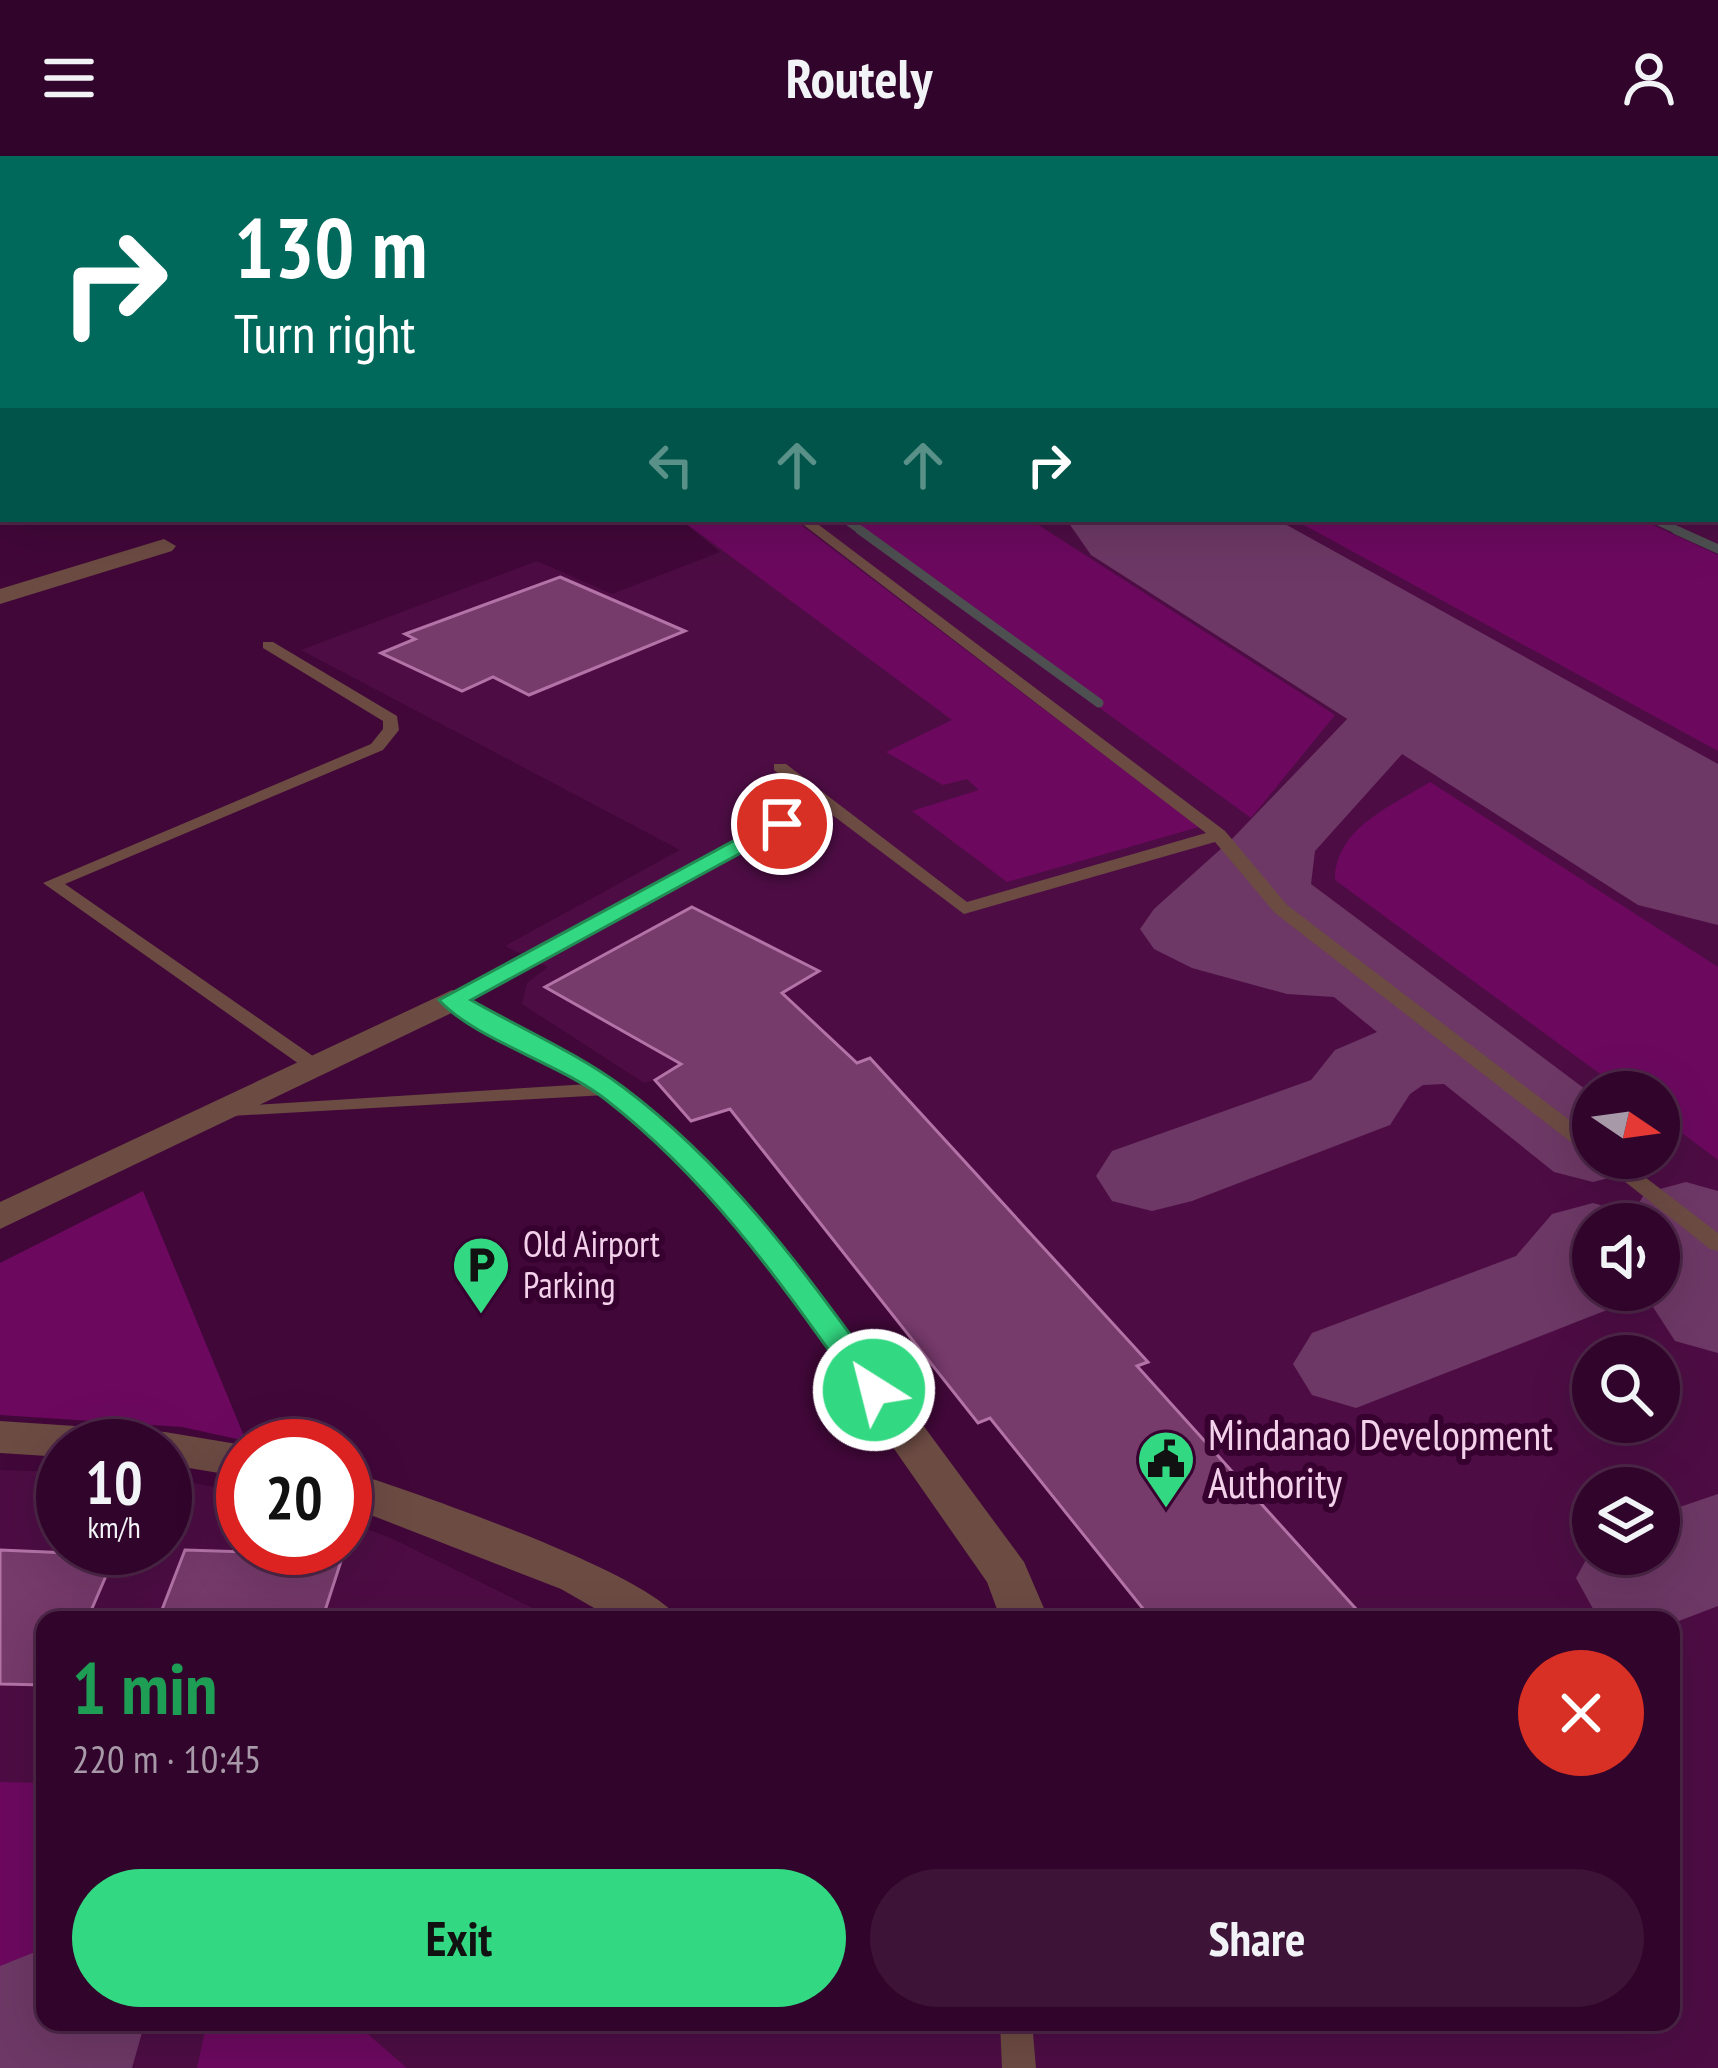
<!DOCTYPE html>
<meta charset="utf-8">
<style>
body{margin:0;font-family:"PT Sans Narrow",sans-serif;background:#3d1337;color:#f1f3f6;height:100vh;display:flex;flex-direction:column;font-size:45px;white-space:nowrap}
*{box-sizing:border-box;margin:0}
p{font-size:39px;color:#a899a9}
.icon{flex:none;width:66px;height:66px;fill:none;stroke:currentColor;stroke-width:2;stroke-linecap:round;stroke-linejoin:round}
.map{position:relative;flex:1;overflow:hidden}
.drawer{position:absolute;left:36px;top:1455px;width:1644px;height:420px;display:flex;flex-direction:column;background:#31052b;border-radius:24px;box-shadow:0 12px 48px #0002,0 0 0 3px #4c2647}
.drawer>*{flex:none}
.banner{position:absolute;left:0px;top:0px;width:1719px;height:366px;box-shadow:0 12px 48px #0002,0 0 0 3px #4c2647;background:#00695c;color:#fff;overflow:hidden}
.needle{width:78px;rotate:103deg}
.controls{position:absolute;left:1572px;top:915px;display:grid;gap:24px}
.controls a{display:grid;place-items:center;width:108px;height:108px;border-radius:50%;background:#31052b;box-shadow:0 12px 48px #0002,0 0 0 3px #4c2647;font-size:60px}
.speed{position:absolute;left:36px;top:1263px;display:flex;gap:24px;font-size:60px;font-weight:700;text-align:center}
.speed>*{display:grid;place-content:center;width:156px;height:156px;border-radius:50%;background:#31052b;box-shadow:0 12px 48px #0002,0 0 0 3px #4c2647;line-height:1}
.speed small{font-size:30px;font-weight:400}
.speed .limit{border:18px solid #d22;background:#fff;color:#111}
.pin{position:absolute;display:grid;place-items:center;width:102px;height:102px;color:#fff;margin:-51px;border:6px solid #fff;border-radius:50%;box-shadow:0 3px 12px #0007}
.me{position:absolute;width:132px;margin:-66px;rotate:324deg;stroke-linejoin:round;filter:drop-shadow(0 0 9px #0008)}
.turn{display:flex;align-items:center;gap:42px;height:252px;padding:0 36px;font-size:54px}
.turn .icon{width:156px;height:156px;stroke-width:2.5}
.turn b{display:block;font-size:84px;line-height:102px}
.lanes{display:flex;align-items:center;height:114px;padding:0 36px;background:#0003;justify-content:center;gap:60px;direction:ltr}
.lanes .off{opacity:.35}
.round{display:grid;place-items:center;flex:none;width:126px;height:126px;border-radius:63px;background:#3d1337}
.headline{display:flex;align-items:center;justify-content:space-between;height:204px;padding:0 36px}
h1{font-size:72px;font-weight:700;line-height:90px;color:#1e9e55}
.cta{display:flex;gap:24px;margin-top:auto;padding:24px 36px}
.cta a{flex:1;height:138px;border-radius:72px;background:#33d882;color:#111;font-size:48px;font-weight:700;line-height:138px;text-align:center}
.cta a+a{background:#3d1337;color:#f1f3f6}
header{display:flex;justify-content:space-between;align-items:center;height:156px;padding:0 36px;background:#31052b;font-size:54px;font-weight:700}
.map>svg:first-child{display:block}
.built{fill:#4d0d44;fill-rule:evenodd}
.green{fill:#6c095f}
.lines{fill:none;stroke-linecap:round;stroke-linejoin:round}
.stream-far2{stroke:#4d4f50;stroke-width:6}
.stream-far1{stroke:#4d4f50;stroke-width:8}
.stream{stroke:#4d4f50;stroke-width:9}
.taxiway{fill:#6d3865;fill-rule:evenodd}
.runway{fill:#6d3865;fill-rule:evenodd}
.building{fill:#763a6b;stroke:#b473a7;stroke-width:3}
.path{stroke:#8f5f87;stroke-width:3;stroke-dasharray:1.5 4.5;stroke-linecap:butt}
.lane{fill:#6c4b43;fill-rule:evenodd}
.street{fill:#6c4b43;fill-rule:evenodd}
.route{fill:#33d882;stroke:#218c54;stroke-width:3}
.labels{text-anchor:middle;stroke-width:12;stroke-linejoin:round;paint-order:stroke}
.poi-label{font-size:36px;fill:#f4d1eb;stroke:#36002f;text-anchor:start}
.near-poi-label{font-size:42px;fill:#f4d1eb;stroke:#36002f;text-anchor:start}
</style>
<header><svg class="icon" aria-label="menu" viewBox="0 0 24 24"><path d="M4 6h16M4 12h16M4 18h16"/></svg>Routely<svg class="icon" aria-label="person" viewBox="0 0 24 24"><circle cx="12" cy="8" r="4"/><path d="M4 21q1-7 8-7t8 7"/></svg></header>
<div class="map">
<svg width="1718" height="1912" viewBox="0 0 1718 1912">
<rect width="100%" height="100%" fill="#410739"/>
<path class="built" d="M266,0H1718V1912H0V1314L63,1316V1392H165V1321L243,1337V1392H345V1365L391,1382L557,1464H45V1866H1671V1464H1152L991,1262L978,1267L730,954L691,965L655,924L644,927L522,848L527,827L548,811L505,790L680,694L301,494L537,405L612,438L720,396L680,363H1716V3ZM1593,936H1659V1002H1593ZM1593,1068H1659V1134H1593ZM1593,1200H1659V1266H1593ZM1593,1332H1659V1398H1593Z"/>
<g class="green">
<path d="M631,0H1164L1172,3H636Z"/>
<path d="M680,363H793L1199,671L1007,726L912,655L979,634L967,623L943,629L886,596L952,564Z"/>
<path d="M840,363H1029L1335,559L1251,662Z"/>
<path d="M1293,363H1640L1718,399V595Z"/>
<path d="M1430,626L1718,811V1004L1659,960V936H1625L1335,724C1335,672 1392,650 1430,626Z"/>
<path d="M143,1035L246,1285L182,1271L0,1259V1107Z"/>
<path d="M0,1626L45,1627V1776L0,1910Z"/>
<path d="M207,1866H354L407,1912H197Z"/>
</g>
<g class="lines">
<g class="stream-far2">
<path d="M344,0L348,3"/>
<path d="M845,0L852,3"/>
<path d="M78,3L86,0"/>
</g>
<g class="stream-far1">
<path d="M845,363L864,377"/>
<path d="M1653,363L1683,377"/>
</g>
<g class="stream">
<path d="M860,374L1099,547"/>
<path d="M1676,374L1718,393"/>
</g>
<g class="taxiway">
<path d="M1198,0H1249L1251,3H1200Z"/>
<path d="M1718,98V129H1716V98Z"/>
<path d="M1716,261L1718,262V300L1716,299Z"/>
<path d="M1426,503L1454,510L1466,527L1315,695L1311,728L1593,939V1002H1641L1632,1016L1593,1026L1554,1016L1444,928L1423,929L1410,938L1390,969L1192,1045L1152,1055L1112,1045L1096,1020L1112,995L1311,924L1335,894L1377,876L1334,841L1287,838L1192,812L1154,793L1140,773L1154,753L1233,682L1398,510Z"/>
<path d="M1686,1026L1718,1035V1197L1675,1185L1642,1134H1659V1068H1593V1134H1620L1607,1154L1356,1252L1312,1239L1293,1208L1312,1177L1516,1100L1552,1058L1593,1047L1632,1058L1645,1037Z"/>
<path d="M1718,1338V1450L1671,1468L1597,1460L1576,1422L1593,1391V1398H1659V1358Z"/>
<path d="M45,1792V1866H145L132,1912H0V1810Z"/>
</g>
<g class="runway">
<path d="M487,0H598L601,3H489Z"/>
<path d="M1066,363H1276L1718,608V769L1638,749L1091,399Z"/>
</g>
</g>
<g class="building">
<path d="M560,421L685,475L529,539L493,521L462,535L381,497L415,483L405,478Z"/>
<path d="M692,751L819,815L782,837L857,907L870,902L1148,1206L1137,1210L1366,1464H1152L990,1262L978,1267L730,953L691,965L655,924L681,908L545,831Z"/>
<path d="M0,1394L115,1399L87,1464H45V1529L0,1528Z"/>
<path d="M185,1394L343,1399L322,1464H158Z"/>
</g>
<g class="lines">
<path class="path" d="M1560,3L1566,0"/>
<g class="lane">
<path d="M322,0H331L333,3H324Z"/>
<path d="M1716,25L1718,26V32L1716,31Z"/>
<path d="M796,363H811L1225,675L1287,749L1593,982V999L1585,997L1275,757L1215,686L964,758L823,652L467,844C523,875 583,902 636,941C738,1016 809,1127 883,1228L886,1234L883,1240H865C789,1133 716,1016 606,939L213,961L209,957L220,951L589,928L442,844L813,644L774,614V608H786L967,746L1206,677Z"/>
<path d="M263,486H273L397,560L399,574L383,594L65,728L323,907L326,911L323,915H309L43,727L371,588L383,573V565L263,492Z"/>
<path d="M1595,1002H1620L1718,1077V1095L1710,1093Z"/>
<path d="M1000,1866H1032L1036,1912H1002Z"/>
</g>
<g class="street">
<path d="M2,0H17L19,3H4Z"/>
<path d="M0,135H3L0,146Z"/>
<path d="M3,262V274L0,275V263Z"/>
<path d="M164,383L176,390L172,395L0,448V433Z"/>
<path d="M452,834L464,837L469,844L464,851L0,1073V1046Z"/>
<path d="M874,1219L889,1223L1024,1406L1049,1464H1001L987,1426L853,1234L859,1223Z"/>
<path d="M0,1265L165,1276L243,1289V1321L165,1308V1290H63V1301L0,1297Z"/>
<path d="M345,1314C405,1333 654,1418 679,1464H615L561,1433L345,1349Z"/>
</g>
</g>
<path class="route" d="M774,663L794,668L471,844C520,872 577,897 623,931C731,1012 806,1118 885,1226L890,1234L885,1242H863C785,1133 712,1026 605,943C561,908 474,883 439,844Z"/>
<defs>
<symbol id="parking-pin" viewBox="-11 -11 22 30"><path d="M0 17L-7.5 6A9.5 9.5 0 1 1 7.5 6Z" fill="#33d882" stroke="#36002f"/><path d="M-3.5-5.5H1a3.5 3.5 0 0 1 0 7H-1V5.5H-3.5ZM-1-3.4V-.6H.8a1.4 1.4 0 0 0 0-2.8Z" fill="#111"/></symbol>
<symbol id="civic-pin" viewBox="-11 -11 22 30"><path d="M0 17L-7.5 6A9.5 9.5 0 1 1 7.5 6Z" fill="#33d882" stroke="#36002f"/><path d="M-.6-6.5H3V-4.5H.6V-3L4-1V1h2V6H-6V1h2V-1L-.6-3ZM-1.2 2.5V6h2.4V2.5Z" fill="#111"/></symbol>
</defs>
<g fill-rule="evenodd">
<use href="#parking-pin" x="448" y="1076" width="66" height="90"/>
<use href="#civic-pin" x="1133" y="1270" width="66" height="90"/>
</g>
<g class="labels">
<g class="poi-label">
<text x="523" y="1101">Old Airport<tspan x="523" dy="41">Parking</tspan></text>
</g>
<g class="near-poi-label">
<text x="1208" y="1294">Mindanao Development<tspan x="1208" dy="48">Authority</tspan></text>
</g>
</g>
</svg>
<div class="controls">
<a><svg class="needle" viewBox="-14 -14 28 28"><path d="M0-13l5 13h-10z" fill="#e53935"/><path d="M0 13l5-13h-10z" fill="#a899a9"/></svg></a>
<a><svg class="icon" aria-label="sound" viewBox="0 0 24 24"><path d="M4 9h4l5-4v14l-5-4H4zM17 9q2 3 0 6"/></svg></a>
<a><svg class="icon" aria-label="search" viewBox="0 0 24 24"><circle cx="10" cy="10" r="6"/><path d="M15 15l6 6"/></svg></a>
<a><svg class="icon" aria-label="layers" viewBox="0 0 24 24"><path d="M12 4l9 5-9 5-9-5zM3 14l9 5 9-5"/></svg></a>
</div>
<div class="speed"><div>10<small>km/h</small></div><div class="limit">20</div></div>
<div class="pin" style="left:782px;top:668px;background:#d93025"><svg class="icon" aria-label="arrive" viewBox="0 0 24 24"><path d="M6 21V4h12l-3 4 3 4H6"/></svg></div>
<svg class="me" style="left:874px;top:1234px" viewBox="-20 -20 40 40"><circle r="17" fill="#33d882" stroke="#fff" stroke-width="3"/><path d="M0-11L8 9 0 5-8 9z" fill="#fff"/></svg>
<div class="banner">
<div class="turn"><svg class="icon" aria-label="right" viewBox="0 0 24 24"><path d="M7 20v-9h11M14 6l5 5-5 5"/></svg><div><b>130 m</b>Turn right</div></div>
<div class="lanes"><svg class="icon off" aria-label="left" viewBox="0 0 24 24"><path d="M17 20v-9H6M10 6l-5 5 5 5"/></svg><svg class="icon off" aria-label="ahead" viewBox="0 0 24 24"><path d="M12 20V5M6 11l6-6 6 6"/></svg><svg class="icon off" aria-label="ahead" viewBox="0 0 24 24"><path d="M12 20V5M6 11l6-6 6 6"/></svg><svg class="icon" aria-label="right" viewBox="0 0 24 24"><path d="M7 20v-9h11M14 6l5 5-5 5"/></svg></div>
</div>
<section class="drawer">
<div class="headline"><div><h1>1 min</h1><p>220 m · 10:45</p></div><a class="round" style="background:#d93025;color:#fff"><svg class="icon" aria-label="close" viewBox="0 0 24 24"><path d="M6 6l12 12M18 6L6 18"/></svg></a></div>
<div class="cta"><a>Exit</a><a>Share</a></div>
</section>
</div>
